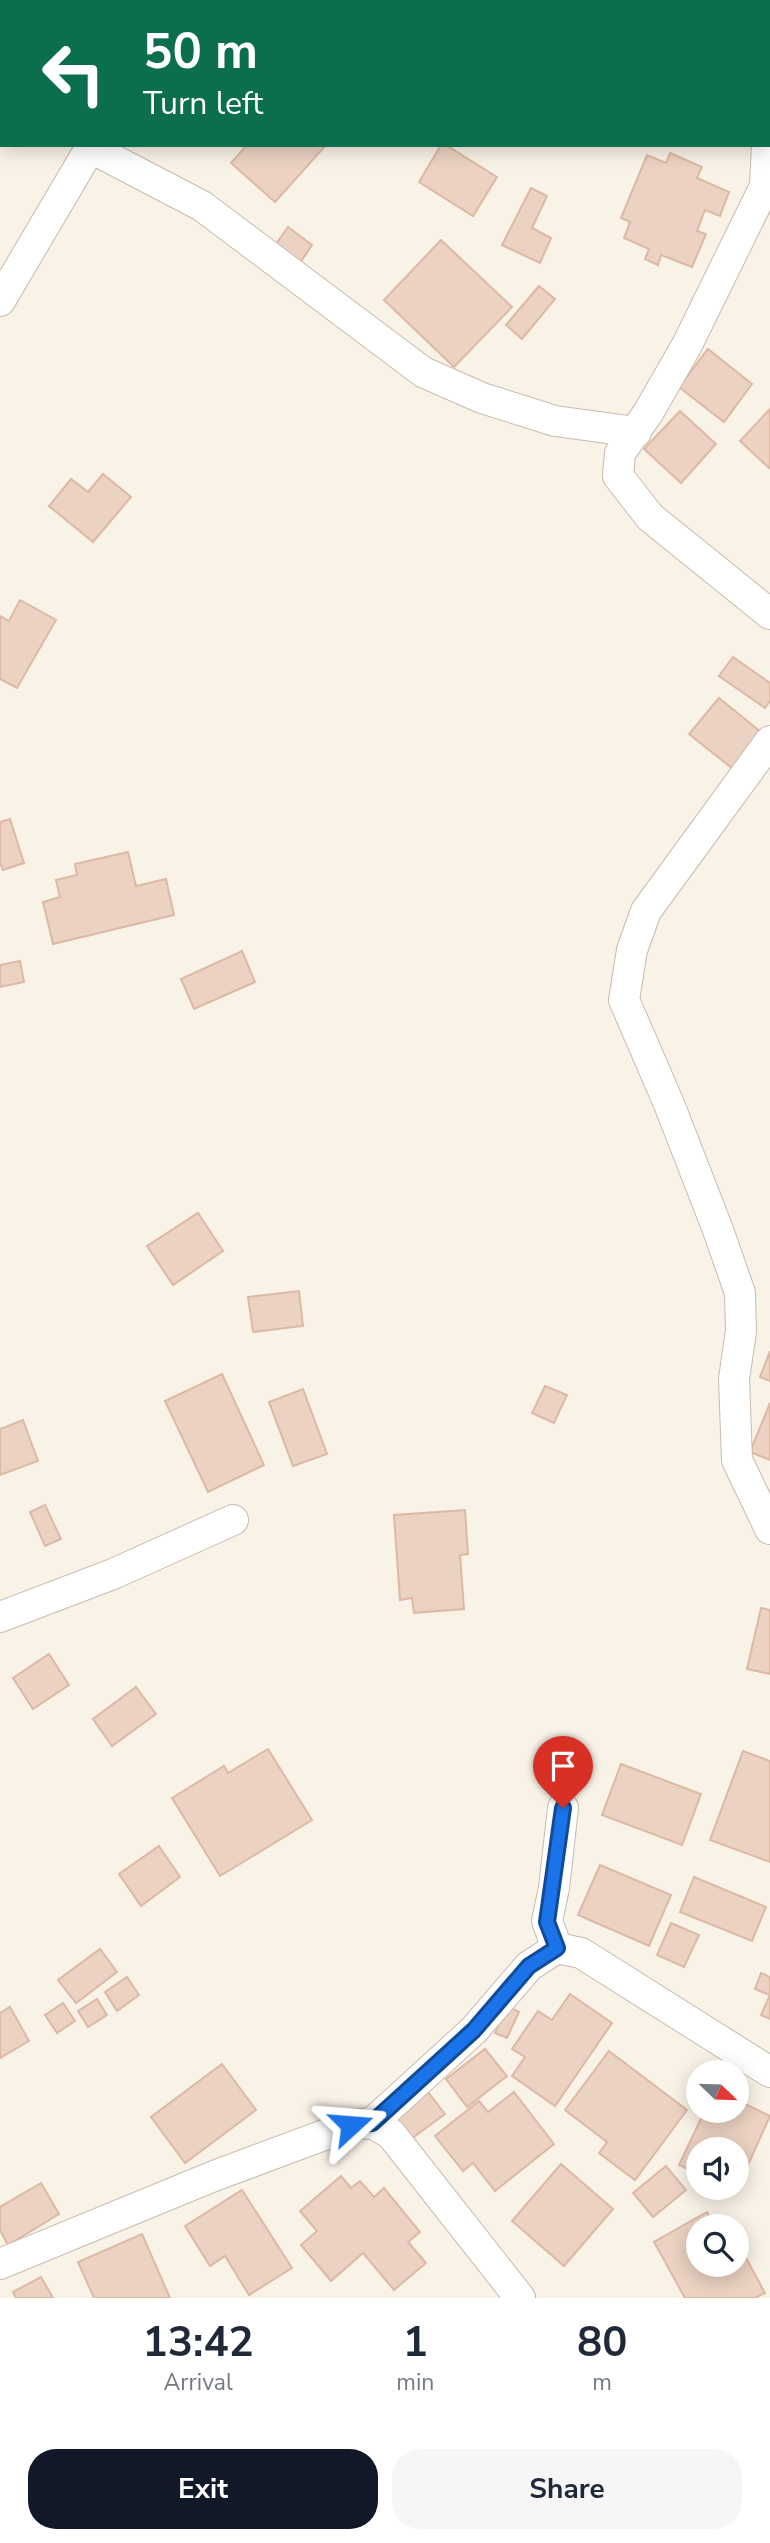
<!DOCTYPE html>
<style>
body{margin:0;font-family:"Nunito Sans",sans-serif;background:#f6f6f7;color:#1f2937;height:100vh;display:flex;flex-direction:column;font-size:26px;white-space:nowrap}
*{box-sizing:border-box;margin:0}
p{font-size:23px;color:#747a83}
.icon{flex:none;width:38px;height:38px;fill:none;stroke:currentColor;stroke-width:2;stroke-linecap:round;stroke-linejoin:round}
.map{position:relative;height:2298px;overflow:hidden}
.drawer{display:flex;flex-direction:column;background:#fff;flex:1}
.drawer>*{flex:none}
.hud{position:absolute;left:0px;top:0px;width:770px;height:147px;box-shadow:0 4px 18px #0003;background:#0b6e4f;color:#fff;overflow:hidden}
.needle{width:46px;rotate:113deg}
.buttons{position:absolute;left:686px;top:2060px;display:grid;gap:14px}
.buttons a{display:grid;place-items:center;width:63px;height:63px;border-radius:50%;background:#fff;box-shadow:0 4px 18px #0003;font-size:35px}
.pin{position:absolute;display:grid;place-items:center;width:60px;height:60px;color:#fff;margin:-72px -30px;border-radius:50% 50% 50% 0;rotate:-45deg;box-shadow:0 0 7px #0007}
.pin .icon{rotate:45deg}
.me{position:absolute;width:77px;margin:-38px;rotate:71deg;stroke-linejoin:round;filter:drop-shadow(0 0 5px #0008)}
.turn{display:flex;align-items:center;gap:24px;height:147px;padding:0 28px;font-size:32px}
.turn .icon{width:91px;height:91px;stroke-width:2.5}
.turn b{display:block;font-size:49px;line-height:60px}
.eta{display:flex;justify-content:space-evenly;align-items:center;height:119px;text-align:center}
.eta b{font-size:42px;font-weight:700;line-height:49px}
.action{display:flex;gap:14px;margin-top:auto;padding:14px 28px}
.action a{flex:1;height:80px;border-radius:28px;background:#111827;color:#fff;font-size:28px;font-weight:700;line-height:80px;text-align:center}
.action a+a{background:#f6f6f7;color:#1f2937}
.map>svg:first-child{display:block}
.building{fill:#ebd2c2;stroke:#dcb9a5;stroke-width:2}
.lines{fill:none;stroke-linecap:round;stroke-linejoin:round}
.street-casing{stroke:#cabaae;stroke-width:32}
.street{stroke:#fff;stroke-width:30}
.route-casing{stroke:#114b97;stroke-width:18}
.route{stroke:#1a73e8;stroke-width:12}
</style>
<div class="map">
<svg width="770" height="2298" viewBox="0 0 770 2298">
<rect width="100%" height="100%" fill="#f9f2e7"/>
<g class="building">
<path d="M247,145H326L275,202L231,163Z"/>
<path d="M441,145H446L497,177L473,216L419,182Z"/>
<path d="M670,153L702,167L697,178L729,192L720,216L705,210L697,231L706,234L692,267L661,255L658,265L645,259L649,249L624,238L630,222L621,218L647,155L666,163Z"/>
<path d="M531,188L547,196L532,228L551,238L540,263L502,245Z"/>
<path d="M288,227L312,245L298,266L273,248Z"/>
<path d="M441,240L512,307L454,367L384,300Z"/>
<path d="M539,286L555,299L522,339L506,325Z"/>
<path d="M708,349L752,384L724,422L679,387Z"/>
<path d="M770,409V467L769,468L740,441Z"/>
<path d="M680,411L716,444L681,483L644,449Z"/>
<path d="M103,474L131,497L93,542L49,506L71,479L88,492Z"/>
<path d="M20,600L56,620L17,688L0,679V616L9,621Z"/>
<path d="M733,657L770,683V701L765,708L719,676Z"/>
<path d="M719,698L762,733L733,769L689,734Z"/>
<path d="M10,819L24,863L3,870L0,863V822Z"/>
<path d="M128,852L136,886L166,879L174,915L53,944L43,902L60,897L56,880L77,875L75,864Z"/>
<path d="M242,951L255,982L194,1009L181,979Z"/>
<path d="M20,961L24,982L0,987V965Z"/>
<path d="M198,1213L223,1251L173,1285L147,1246Z"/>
<path d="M299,1291L303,1326L253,1332L248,1297Z"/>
<path d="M770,1351V1381L760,1377Z"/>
<path d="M222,1374L264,1465L208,1492L165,1401Z"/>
<path d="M545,1386L567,1395L554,1423L532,1413Z"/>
<path d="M303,1389L327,1454L293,1466L269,1402Z"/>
<path d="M770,1403V1460L750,1452Z"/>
<path d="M23,1420L38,1461L0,1475V1429Z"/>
<path d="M45,1505L61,1539L45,1546L30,1512Z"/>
<path d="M465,1510L468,1554L460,1555L464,1609L414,1613L412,1598L400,1600L394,1515Z"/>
<path d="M761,1608L770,1610V1674L747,1669Z"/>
<path d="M49,1654L69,1685L33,1709L13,1678Z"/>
<path d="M136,1687L156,1714L112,1746L93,1719Z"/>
<path d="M268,1749L312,1820L220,1876L172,1798L224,1766L228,1773Z"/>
<path d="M743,1751L770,1761V1862L710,1840Z"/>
<path d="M621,1764L701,1794L682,1845L602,1815Z"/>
<path d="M159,1846L180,1877L141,1906L119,1874Z"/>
<path d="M600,1865L671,1895L649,1946L578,1915Z"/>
<path d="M694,1877L766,1907L752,1941L680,1912Z"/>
<path d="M671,1923L699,1935L684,1967L657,1955Z"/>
<path d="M100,1949L117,1972L76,2003L58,1980Z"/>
<path d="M761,1973L770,1977V2019L761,2015L770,1995L755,1989Z"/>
<path d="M127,1977L139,1995L117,2011L105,1992Z"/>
<path d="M570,1994L612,2023L555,2106L512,2076L525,2057L512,2049L538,2011L552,2020Z"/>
<path d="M97,1999L107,2015L88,2027L78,2011Z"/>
<path d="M63,2003L75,2021L57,2033L45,2015Z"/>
<path d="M507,2006L519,2012L507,2038L495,2033Z"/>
<path d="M10,2007L29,2041L0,2058V2013Z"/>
<path d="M485,2049L507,2076L467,2107L446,2079Z"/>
<path d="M609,2051L687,2110L635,2180L599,2153L607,2142L565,2110Z"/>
<path d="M222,2064L256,2110L185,2163L151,2117Z"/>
<path d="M428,2092L445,2114L411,2139L395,2118Z"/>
<path d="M514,2092L554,2144L495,2191L473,2163L463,2171L435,2136L479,2101L488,2112Z"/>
<path d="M737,2100L770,2116L744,2174L737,2171V2149H698V2174L679,2165L705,2110H737Z"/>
<path d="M561,2164L613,2209L564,2266L512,2221Z"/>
<path d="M666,2166L686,2190L653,2217L633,2193Z"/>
<path d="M341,2176L351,2188L360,2181L374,2197L384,2188L420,2232L408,2242L426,2263L394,2290L363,2253L331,2281L301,2245L317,2231L300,2211Z"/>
<path d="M41,2183L59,2214L8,2245L0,2230V2207Z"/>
<path d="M242,2190L292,2268L249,2295L225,2256L210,2266L185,2226Z"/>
<path d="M707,2212L715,2226H698V2264H737V2261L745,2256L765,2293L755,2298H685L654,2242Z"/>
<path d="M142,2234L170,2298H94L78,2262Z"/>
<path d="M41,2277L53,2298H16L13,2292Z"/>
</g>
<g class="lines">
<defs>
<g id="street">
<path d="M460,0L464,2"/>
<path d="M163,2L164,0"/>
<path d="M767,145L765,186L687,345L648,413L620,453L618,476L650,517L770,614"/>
<path d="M91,148L202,206L423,372L482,398L555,421L636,432"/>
<path d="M0,301L92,145"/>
<path d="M770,741L646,911L632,950L624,1000L669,1104L718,1230L740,1293L741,1331L734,1379L737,1460L770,1529"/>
<path d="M0,1617L113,1574L233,1520"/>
<path d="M557,1948L547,1921L554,1888L563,1808"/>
<path d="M372,2123L474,2030L529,1966L557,1948L581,1953L770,2072"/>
<path d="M0,2264L214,2176L351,2125L372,2123L391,2134L520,2298"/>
</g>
</defs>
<use href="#street" class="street-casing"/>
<use href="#street" class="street"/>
</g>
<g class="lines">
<defs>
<path id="route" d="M351,2125L372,2123L474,2030L529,1966L557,1948L547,1922L563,1808"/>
</defs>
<use href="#route" class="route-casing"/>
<use href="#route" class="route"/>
</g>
</svg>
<div class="buttons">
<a><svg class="needle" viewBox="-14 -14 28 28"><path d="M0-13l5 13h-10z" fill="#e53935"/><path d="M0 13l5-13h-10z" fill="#747a83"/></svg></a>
<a><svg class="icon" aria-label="sound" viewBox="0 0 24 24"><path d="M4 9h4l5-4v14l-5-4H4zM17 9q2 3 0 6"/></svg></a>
<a><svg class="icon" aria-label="search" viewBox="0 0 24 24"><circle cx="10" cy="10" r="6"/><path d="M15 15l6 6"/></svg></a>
</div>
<div class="pin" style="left:563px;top:1808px;background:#d93025"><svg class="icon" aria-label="arrive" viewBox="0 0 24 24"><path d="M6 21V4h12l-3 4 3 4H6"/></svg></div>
<svg class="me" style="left:351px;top:2125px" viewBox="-20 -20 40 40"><path d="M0-17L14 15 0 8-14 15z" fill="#1a73e8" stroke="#fff" stroke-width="4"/></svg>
<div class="hud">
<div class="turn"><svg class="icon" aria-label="left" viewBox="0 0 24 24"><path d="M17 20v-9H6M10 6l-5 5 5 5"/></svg><div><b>50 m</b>Turn left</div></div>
</div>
</div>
<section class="drawer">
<div class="eta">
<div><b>13:42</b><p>Arrival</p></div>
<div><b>1</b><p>min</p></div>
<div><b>80</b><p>m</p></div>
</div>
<div class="action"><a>Exit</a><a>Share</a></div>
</section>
